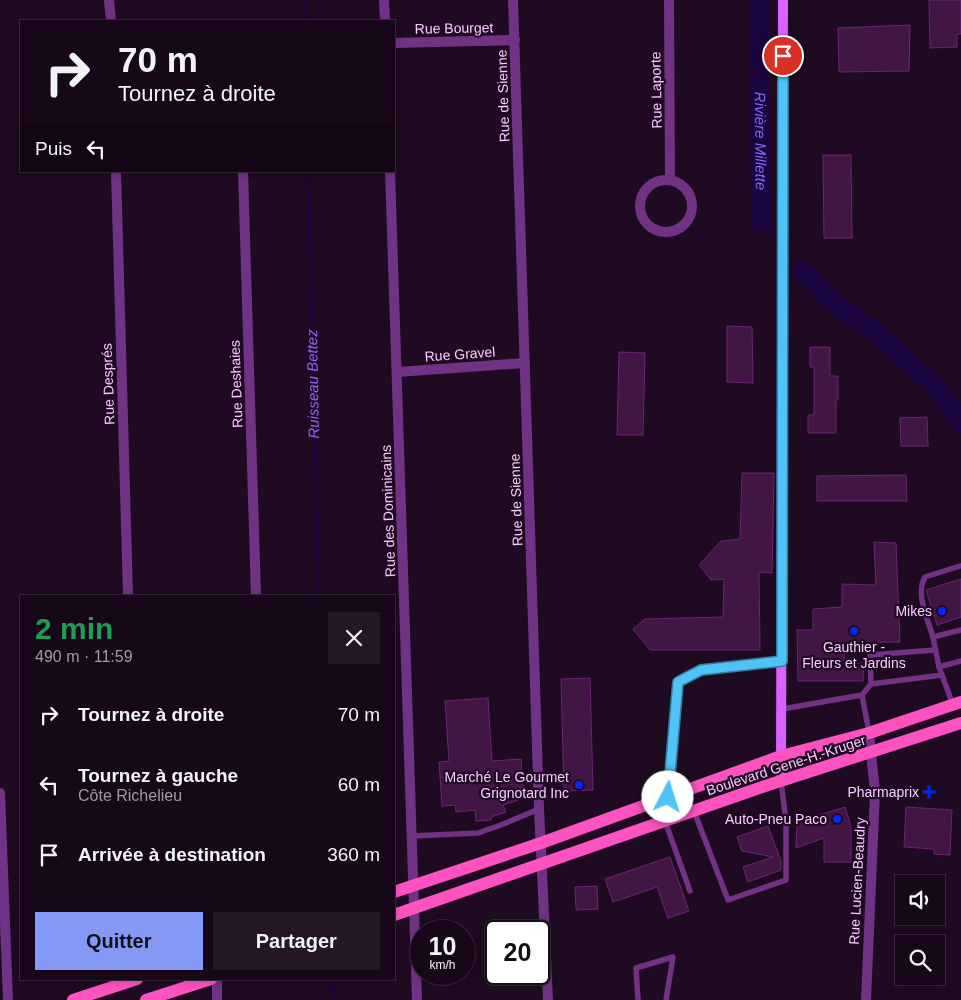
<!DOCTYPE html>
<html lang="fr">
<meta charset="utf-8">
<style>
body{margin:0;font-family:Arial,sans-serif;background:#241626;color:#f1f3f6;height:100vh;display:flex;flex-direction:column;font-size:19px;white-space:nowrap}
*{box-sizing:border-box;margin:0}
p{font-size:16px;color:#9e9aa2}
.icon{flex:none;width:28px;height:28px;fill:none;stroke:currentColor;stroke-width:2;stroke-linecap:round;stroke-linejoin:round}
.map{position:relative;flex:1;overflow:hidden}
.side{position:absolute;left:20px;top:595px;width:375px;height:385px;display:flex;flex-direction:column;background:#170819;border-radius:0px;box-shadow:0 2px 8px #0003,0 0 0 1px #362938}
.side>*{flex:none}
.guide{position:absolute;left:20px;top:20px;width:375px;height:152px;border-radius:0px;box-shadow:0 2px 8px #0003,0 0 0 1px #362938;background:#170819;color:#f1f3f6;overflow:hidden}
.controls{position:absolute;left:895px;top:875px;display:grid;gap:10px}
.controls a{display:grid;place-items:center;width:50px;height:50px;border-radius:0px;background:#170819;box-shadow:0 2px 8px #0003,0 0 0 1px #362938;font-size:25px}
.speed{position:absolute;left:410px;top:920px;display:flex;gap:10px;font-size:25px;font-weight:700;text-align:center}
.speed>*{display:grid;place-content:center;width:65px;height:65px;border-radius:50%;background:#170819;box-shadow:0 2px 8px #0003,0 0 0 1px #362938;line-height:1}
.speed small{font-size:12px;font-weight:400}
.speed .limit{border:2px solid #111;border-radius:8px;background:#fff;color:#111}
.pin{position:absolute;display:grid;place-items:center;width:42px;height:42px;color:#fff;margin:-21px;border:2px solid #fff;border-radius:50%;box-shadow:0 1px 5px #0007}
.me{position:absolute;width:55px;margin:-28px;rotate:5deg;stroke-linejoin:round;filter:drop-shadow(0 0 4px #0008)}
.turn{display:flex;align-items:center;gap:18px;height:105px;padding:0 15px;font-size:22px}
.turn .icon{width:65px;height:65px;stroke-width:2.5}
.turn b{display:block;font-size:35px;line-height:42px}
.then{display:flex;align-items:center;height:48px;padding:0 15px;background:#0003;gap:10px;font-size:19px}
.round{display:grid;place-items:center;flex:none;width:52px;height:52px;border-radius:0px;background:#241626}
.head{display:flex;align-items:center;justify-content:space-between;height:85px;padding:0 15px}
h1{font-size:30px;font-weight:800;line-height:38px;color:#1e9e55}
.action{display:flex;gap:10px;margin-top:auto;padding:10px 15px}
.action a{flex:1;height:58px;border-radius:0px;background:#8598f6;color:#111;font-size:20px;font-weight:800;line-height:58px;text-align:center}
.action a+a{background:#241626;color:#f1f3f6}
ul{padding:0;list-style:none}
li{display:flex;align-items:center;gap:15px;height:70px;padding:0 15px}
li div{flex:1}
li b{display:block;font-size:19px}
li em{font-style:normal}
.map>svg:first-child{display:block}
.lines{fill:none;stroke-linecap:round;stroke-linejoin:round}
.stream{stroke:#1b0540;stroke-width:3}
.river{stroke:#1b0540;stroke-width:20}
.building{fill:#411544;stroke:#6c2572}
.lane{stroke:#713184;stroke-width:5.5}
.street{stroke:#713184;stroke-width:10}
.secondary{stroke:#d962ff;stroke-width:10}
.primary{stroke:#ff52c1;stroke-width:12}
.route-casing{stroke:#337fa1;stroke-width:12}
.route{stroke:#4fc3f7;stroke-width:9}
.poi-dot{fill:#0029f6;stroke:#1f0b21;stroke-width:2}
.labels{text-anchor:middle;stroke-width:4.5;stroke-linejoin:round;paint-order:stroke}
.street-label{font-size:14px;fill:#f7cbff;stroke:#1f0b21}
.poi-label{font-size:14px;fill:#f7cbff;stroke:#1f0b21;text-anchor:end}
.water-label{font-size:15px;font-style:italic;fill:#866aff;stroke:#1f0b21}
</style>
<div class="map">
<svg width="961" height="1000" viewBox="0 0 961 1000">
<rect width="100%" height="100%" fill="#1f0b21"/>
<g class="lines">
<g class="stream">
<path d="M304,0L305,21"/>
<path d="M308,171L319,596"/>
<path d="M331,979L333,1000"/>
</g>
<g class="river">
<path id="s1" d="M759,0L761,223"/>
<path d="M804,271L833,302L879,335L935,386L961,423"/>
</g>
</g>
<g class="building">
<path d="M929,0H961V34H957V47L930,48Z"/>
<path d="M910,25L909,71L839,72L838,28Z"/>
<path d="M823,155H851L852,238H824Z"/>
<path d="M727,326L752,327L753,383L727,382Z"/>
<path d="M810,347H830V376H838V400H836V433H808V415H814V367H810Z"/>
<path d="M619,352L645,353L643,435H617Z"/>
<path d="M927,417L928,446H901L900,418Z"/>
<path d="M742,473H774L772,573L759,572L760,650H650L633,629L645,619L723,617L724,579L711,580L699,565L721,541L740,539Z"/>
<path d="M906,475L907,501H817V476Z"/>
<path d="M874,542L896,543L900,642L845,643L844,664L864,663L863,681H798L797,630H813V609L842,607V584L876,585Z"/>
<path d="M961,579V617L937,625L926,590Z"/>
<path d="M590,678L593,790L564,791L561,679Z"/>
<path d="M488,698L492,761L521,759L524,798L503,805L506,812L491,817V820L476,821L475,810L456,812L455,805L442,806L439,762L449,761L445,701Z"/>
<path d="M845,807L851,827V862H824V838L796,848L797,822Z"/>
<path d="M906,807L952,810L950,855L934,854V849L904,847Z"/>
<path d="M768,826L781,861V870L748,882L743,867L773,857L742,851L737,837Z"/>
<path d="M670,857L689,911L668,918L657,887L613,902L605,879Z"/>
<path d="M597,886L598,909L576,910L575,887Z"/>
</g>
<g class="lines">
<g class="lane">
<path d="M933,637C928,619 915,594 925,577L960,566"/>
<path d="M935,650L870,655L871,684L942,675"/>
<path d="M939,667L961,661"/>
<path d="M862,695L869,732"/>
<path d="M953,705L939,667L933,637L961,630"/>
<path d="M782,709L862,695L871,684"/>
<path d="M668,797L678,682L701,670L782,661"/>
<path d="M694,811L728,900L786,880V821L781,781"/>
<path d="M665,821L690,891"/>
<path d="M412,836L478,833L501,825L539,809"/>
<path d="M638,1000L636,968L673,957L666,1000"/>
</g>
<g class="street">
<path d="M109,0L111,21"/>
<path d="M384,0L385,21"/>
<path d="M513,0L539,809L548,1000"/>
<path d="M669,0L670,180"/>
<path d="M394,43L515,40"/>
<path d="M116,171L128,596"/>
<path d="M243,171L256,596"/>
<path d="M390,171L417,1000"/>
<circle cx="666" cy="206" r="26"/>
<path d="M397,372L525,363"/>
<path d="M0,793L8,1000"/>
<path d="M217,979V1000"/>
<path d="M866,1000L875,792L869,733"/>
</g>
<path class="secondary" d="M781,781L783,0"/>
<g class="primary">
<path d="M394,892L541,843L781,756L869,733L961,702"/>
<path d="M394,915L768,785L961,723"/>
<path d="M73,1000L137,979"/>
<path d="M146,1000L211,979"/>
</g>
</g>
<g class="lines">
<defs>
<path id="route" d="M668,797L678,682L701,670L782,661L783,56"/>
</defs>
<use href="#route" class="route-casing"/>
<use href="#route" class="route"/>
</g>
<g class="poi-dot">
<circle cx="942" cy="611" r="5"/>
<circle cx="854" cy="631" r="5"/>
<circle cx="579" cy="785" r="5"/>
<path d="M926.5 784.5h5v5h5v5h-5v5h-5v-5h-5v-5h5z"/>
<circle cx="837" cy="819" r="5"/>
</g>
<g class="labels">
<g class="street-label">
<text transform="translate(454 28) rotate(-1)" y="5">Rue Bourget</text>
<text transform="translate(656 90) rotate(-91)" y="5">Rue Laporte</text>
<text transform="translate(503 96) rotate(-92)" y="5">Rue de Sienne</text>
<text transform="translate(460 354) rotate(-4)" y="5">Rue Gravel</text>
<text transform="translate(108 384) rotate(-92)" y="5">Rue Després</text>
<text transform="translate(236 384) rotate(-92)" y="5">Rue Deshaies</text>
<text transform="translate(516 500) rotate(-92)" y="5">Rue de Sienne</text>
<text transform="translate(388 511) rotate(-92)" y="5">Rue des Dominicains</text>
<text transform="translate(786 765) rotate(-18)" y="5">Boulevard Gene-H.-Kruger</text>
<text transform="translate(857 881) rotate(-87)" y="5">Rue Lucien-Beaudry</text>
</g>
<g class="poi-label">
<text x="932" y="616">Mikes</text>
<text x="854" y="652" text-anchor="middle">Gauthier -<tspan x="854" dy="16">Fleurs et Jardins</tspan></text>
<text x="569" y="782">Marché Le Gourmet<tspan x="569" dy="16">Grignotard Inc</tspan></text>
<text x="919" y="797">Pharmaprix</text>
<text x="827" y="824">Auto-Pneu Paco</text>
</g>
<g class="water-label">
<text dy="5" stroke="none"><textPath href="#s1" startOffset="141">Rivière Millette</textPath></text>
<text transform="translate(313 384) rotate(-91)" y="5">Ruisseau Bettez</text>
</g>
</g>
</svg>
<div class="controls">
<a><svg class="icon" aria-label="sound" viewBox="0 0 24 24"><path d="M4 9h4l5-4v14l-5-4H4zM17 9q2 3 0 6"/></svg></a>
<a><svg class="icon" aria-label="search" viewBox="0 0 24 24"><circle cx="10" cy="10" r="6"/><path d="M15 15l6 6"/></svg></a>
</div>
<div class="speed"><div>10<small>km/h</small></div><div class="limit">20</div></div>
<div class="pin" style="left:783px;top:56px;background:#d93025"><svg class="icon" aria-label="arrive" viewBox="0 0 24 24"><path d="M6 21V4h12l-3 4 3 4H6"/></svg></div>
<svg class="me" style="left:668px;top:797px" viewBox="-20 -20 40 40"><circle r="19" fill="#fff"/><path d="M0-13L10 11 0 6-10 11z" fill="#4fc3f7"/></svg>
<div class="guide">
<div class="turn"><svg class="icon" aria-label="right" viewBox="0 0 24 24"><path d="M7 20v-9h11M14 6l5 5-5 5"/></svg><div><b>70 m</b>Tournez à droite</div></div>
<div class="then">Puis<svg class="icon" aria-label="left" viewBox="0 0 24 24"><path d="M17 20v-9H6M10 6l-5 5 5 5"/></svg></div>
</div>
<section class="side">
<div class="head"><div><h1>2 min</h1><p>490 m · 11:59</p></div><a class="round"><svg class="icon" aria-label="close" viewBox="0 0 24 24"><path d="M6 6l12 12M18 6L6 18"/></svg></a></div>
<ul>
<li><svg class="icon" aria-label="right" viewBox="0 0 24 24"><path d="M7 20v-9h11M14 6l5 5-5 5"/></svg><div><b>Tournez à droite</b></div><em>70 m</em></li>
<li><svg class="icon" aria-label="left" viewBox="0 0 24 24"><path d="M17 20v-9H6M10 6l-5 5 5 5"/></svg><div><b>Tournez à gauche</b><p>Côte Richelieu</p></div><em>60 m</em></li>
<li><svg class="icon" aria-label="arrive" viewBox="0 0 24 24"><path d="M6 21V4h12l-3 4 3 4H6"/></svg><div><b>Arrivée à destination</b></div><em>360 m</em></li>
</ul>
<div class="action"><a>Quitter</a><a>Partager</a></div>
</section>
</div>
